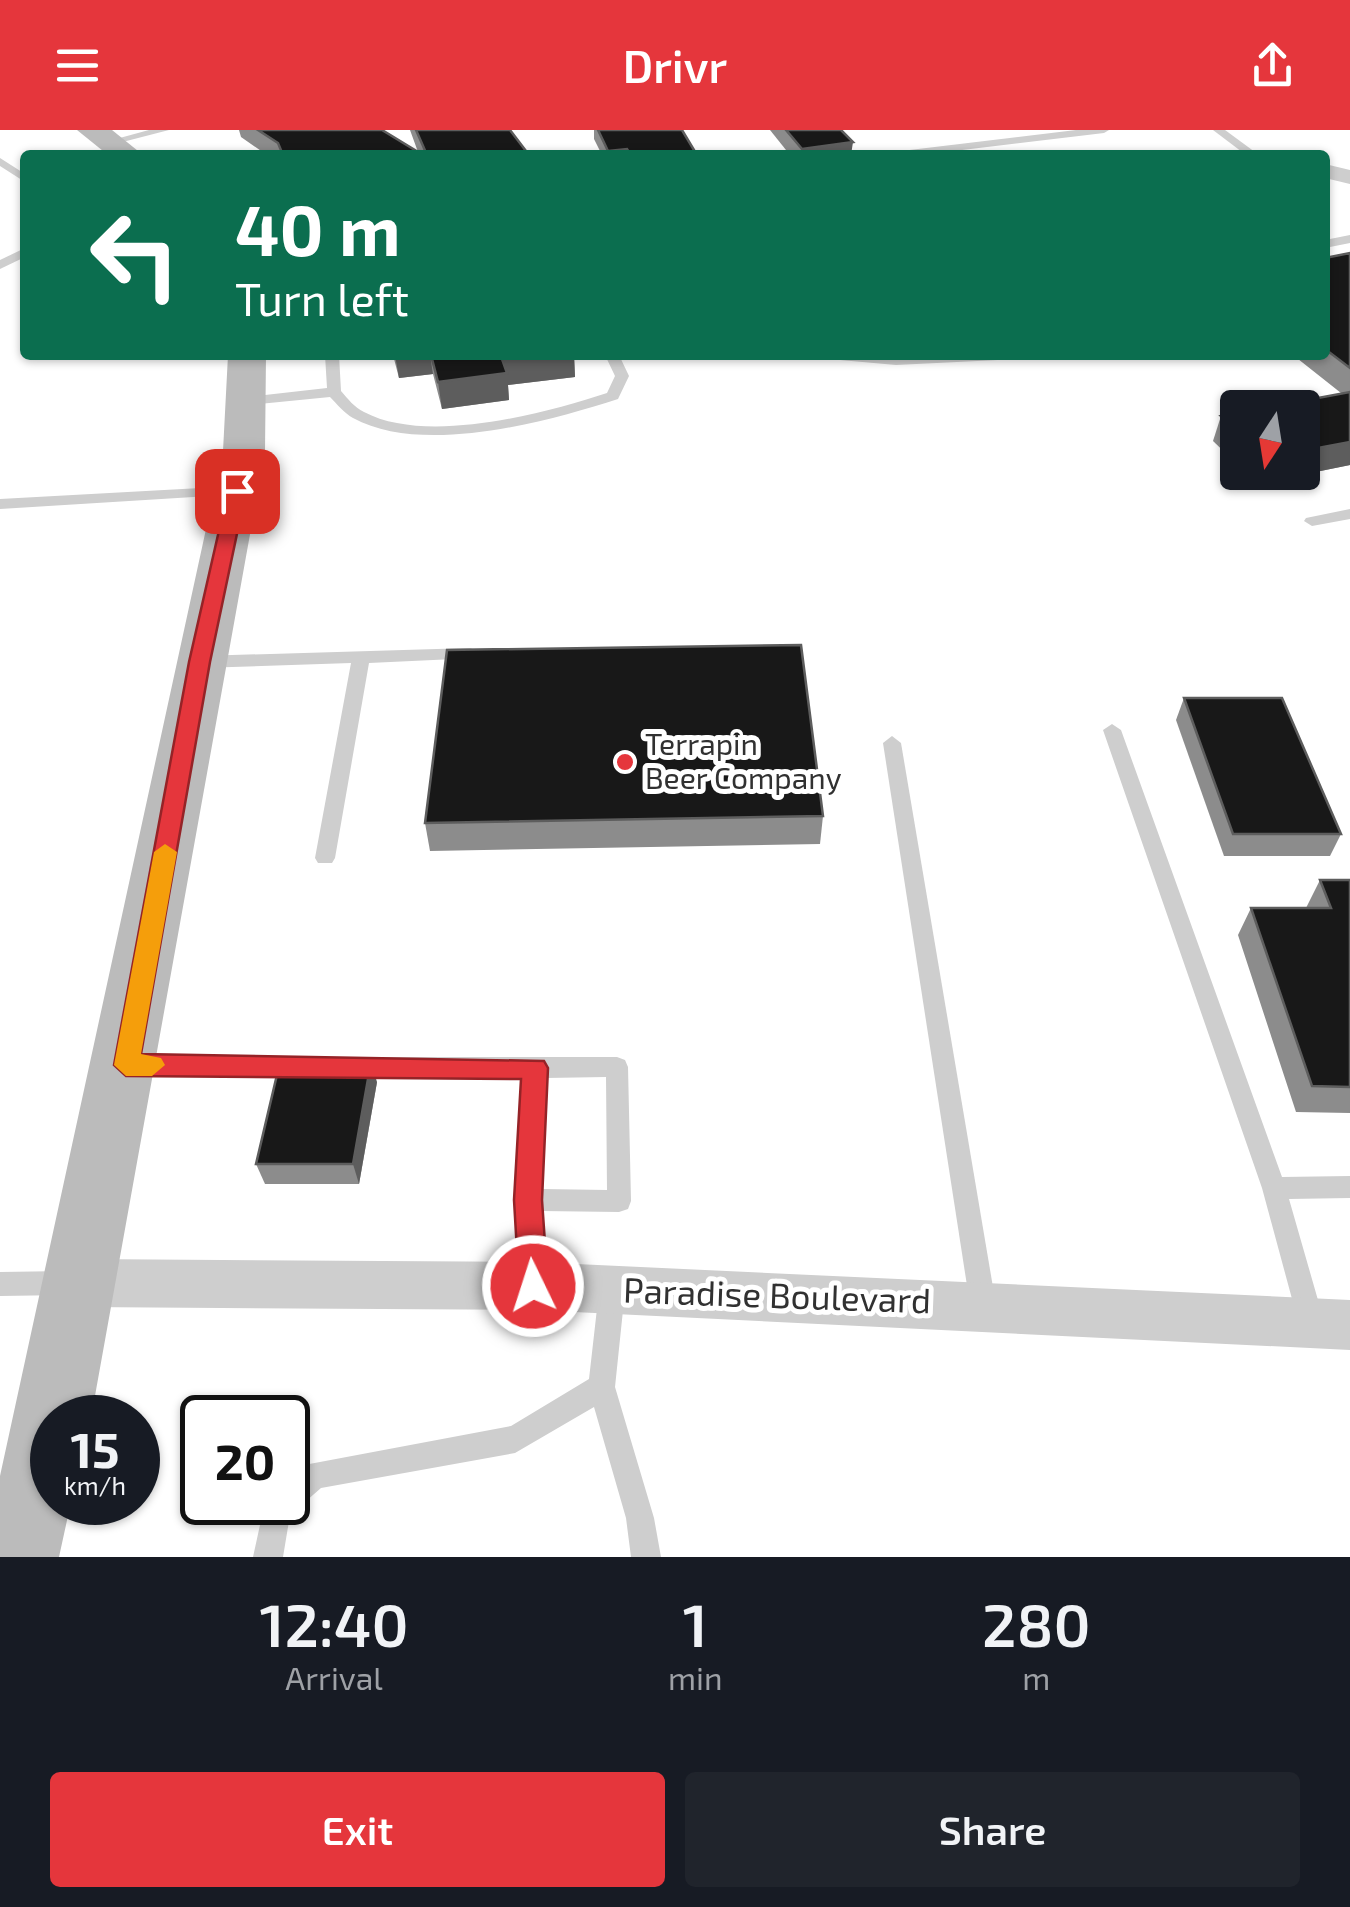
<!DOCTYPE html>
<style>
body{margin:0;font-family:"Exo 2",sans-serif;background:#20242c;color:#f1f3f6;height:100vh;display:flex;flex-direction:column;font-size:38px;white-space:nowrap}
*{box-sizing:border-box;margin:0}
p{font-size:32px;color:#9ea1a6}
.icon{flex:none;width:55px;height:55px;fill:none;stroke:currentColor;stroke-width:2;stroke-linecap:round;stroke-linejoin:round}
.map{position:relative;height:1427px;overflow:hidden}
.sheet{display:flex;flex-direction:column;background:#171b24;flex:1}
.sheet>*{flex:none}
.hud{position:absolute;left:20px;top:20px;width:1310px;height:210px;border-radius:10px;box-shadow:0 2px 8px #0004;background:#0b6e4f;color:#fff;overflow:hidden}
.needle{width:65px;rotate:192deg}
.controls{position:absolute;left:1220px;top:260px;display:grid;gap:20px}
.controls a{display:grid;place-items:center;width:100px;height:100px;border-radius:10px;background:#171b24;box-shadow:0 2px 8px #0004;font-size:50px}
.speed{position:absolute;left:30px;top:1265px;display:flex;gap:20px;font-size:50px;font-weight:700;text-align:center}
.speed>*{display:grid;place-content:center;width:130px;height:130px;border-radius:50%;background:#171b24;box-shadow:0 2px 8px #0004;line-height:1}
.speed small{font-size:25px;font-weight:400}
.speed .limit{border:5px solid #111;border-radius:15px;background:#fff;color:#111}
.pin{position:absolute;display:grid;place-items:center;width:85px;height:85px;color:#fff;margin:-42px;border-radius:20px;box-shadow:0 5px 15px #0006}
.me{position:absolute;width:110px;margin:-55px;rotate:356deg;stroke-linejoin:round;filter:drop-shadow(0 0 8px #0008)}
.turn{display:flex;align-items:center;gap:35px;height:210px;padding:0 50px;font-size:45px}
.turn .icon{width:130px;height:130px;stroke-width:2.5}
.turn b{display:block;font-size:70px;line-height:85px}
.eta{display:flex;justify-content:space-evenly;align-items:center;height:170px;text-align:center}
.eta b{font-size:60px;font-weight:600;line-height:70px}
.cta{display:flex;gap:20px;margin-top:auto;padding:20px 50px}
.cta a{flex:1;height:115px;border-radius:10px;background:#e5363c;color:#fff;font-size:40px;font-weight:600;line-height:115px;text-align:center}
.cta a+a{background:#20242c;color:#f1f3f6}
header{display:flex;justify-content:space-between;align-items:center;height:130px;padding:0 50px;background:#e5363c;color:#fff;font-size:45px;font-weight:600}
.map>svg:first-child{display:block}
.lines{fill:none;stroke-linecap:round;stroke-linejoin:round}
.lane{fill:#cecece;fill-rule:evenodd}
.street{fill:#cecece;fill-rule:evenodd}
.secondary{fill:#bbb;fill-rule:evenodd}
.wall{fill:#8c8c8c}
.shaded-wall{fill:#5d5d5d}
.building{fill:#181818;stroke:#5d5d5d;stroke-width:2.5}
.route{fill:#e5363c;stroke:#952327;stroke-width:2.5}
.slow{fill:#f59e0b}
.poi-dot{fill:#e5363c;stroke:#fff;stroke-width:4}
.labels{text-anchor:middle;stroke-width:10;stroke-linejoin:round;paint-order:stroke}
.poi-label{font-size:30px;fill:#313131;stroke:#fff;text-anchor:start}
.near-street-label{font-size:35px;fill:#313131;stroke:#fff}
</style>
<header><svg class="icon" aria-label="menu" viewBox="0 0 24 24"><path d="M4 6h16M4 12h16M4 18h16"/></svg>Drivr<svg class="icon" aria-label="share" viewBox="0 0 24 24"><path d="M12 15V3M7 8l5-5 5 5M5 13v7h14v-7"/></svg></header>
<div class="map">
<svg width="1350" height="1427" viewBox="0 0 1350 1427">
<rect width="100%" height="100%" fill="#fff"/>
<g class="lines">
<g class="lane">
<path d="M149,0H169L111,15L105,12Z"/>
<path d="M1076,0H1109L1104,3L921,25H887L893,22Z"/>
<path d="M1213,0H1225L1259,25H1246Z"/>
<path d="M0,28L25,44V52L0,36Z"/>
<path d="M1350,105V113L1325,118V110Z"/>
<path d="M25,118V127L0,139V130Z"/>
<path d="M325,225H339L341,261C348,269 354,277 364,282C426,315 543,284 607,263L615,246L605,225H619L629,246L618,269C547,292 422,326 353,288C344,283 337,274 330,267L248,275L241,271L248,267L327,258Z"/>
<path d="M822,225H1026L1019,229L896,235L829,229Z"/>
<path d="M237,356L245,361L242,364L0,379V369Z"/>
<path d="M1350,379V389L1312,396L1304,391L1306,388Z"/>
<path d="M470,518L476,520L479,524L476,528L369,533L335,728L332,733H318L315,728L351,533L200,538L191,532L200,526Z"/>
<path d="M1112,594L1121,600L1282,1047L1350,1046V1068L1289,1069L1324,1191L1320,1200L1311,1204L1302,1200L1298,1191L1262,1058L1103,600Z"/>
<path d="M892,606L901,613L996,1175L992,1184L983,1187L974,1184L970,1175L883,613Z"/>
<path d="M129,925L305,927L313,930L316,937L313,944L305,947L129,945L121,942L118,935L121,928Z"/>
<path d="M349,927H617L625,930L628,937L631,1071L628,1079L619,1082L541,1081L546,1156L542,1165L533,1168L524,1165L520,1156L516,1070L523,948L349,947L341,944L338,937L341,930ZM606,947L607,1060L541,1059L546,948Z"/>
<path d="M66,1141L75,1144L79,1153L75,1162L66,1165L0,1166V1142Z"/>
<path d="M612,1149L621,1152L625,1161L615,1257L654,1388L661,1427H631L626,1388L594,1277L515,1323L321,1358L290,1385L283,1427H253L265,1372H288V1350L304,1335L511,1296L589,1249L599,1161L603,1152Z"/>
</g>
<g class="street">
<path d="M1325,34L1350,40V54L1325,48Z"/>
<path d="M83,1129L533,1132L1350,1170V1220L533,1180L83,1177L65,1170L57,1153L65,1136Z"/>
</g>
<g class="secondary">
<path d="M77,0H112L143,25H108Z"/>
<path d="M228,225H266L265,321L91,1288H52V1372H71L59,1427H0V1346L223,321Z"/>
</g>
</g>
<g class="wall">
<path d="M239,0H382L418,22L410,0H510L529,25H267L241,7Z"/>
<path d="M594,0H682L697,25H602L594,9Z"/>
<path d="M770,0H841L851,25H790Z"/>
<path d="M1350,123V335L1257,354L1246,342H1302L1341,263L1293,225H1325V128Z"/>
<path d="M393,225H574L575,247L508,255L509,270L442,279L433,244L399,248Z"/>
<path d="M1238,283V335L1213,311L1221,286Z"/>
<path d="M1184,568L1341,704L1330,726H1224L1176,590Z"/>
<path d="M823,686L820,714L430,721L425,693Z"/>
<path d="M1320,750H1350V983L1296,982L1238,805L1251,778H1306Z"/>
<path d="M377,952L359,1054H265L256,1034Z"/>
</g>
<g class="shaded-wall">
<path d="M853,12L851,25H802V19Z"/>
<path d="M627,19L628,25H608V21Z"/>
<path d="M395,225H430L433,244L399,248Z"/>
<path d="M533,225H574L575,247L508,255L509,270L442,279L438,252L502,229Z"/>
<path d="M1350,312V335L1257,354L1261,342H1302V321Z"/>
<path d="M371,932L377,952L359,1054L353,1034Z"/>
</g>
<g class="building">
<path d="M258,0H382L423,25H283L278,13Z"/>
<path d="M416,0H510L529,25H427Z"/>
<path d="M598,0H682L697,25H631L627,19L608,21Z"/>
<path d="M786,0H841L853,12L802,19Z"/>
<path d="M1350,123V238L1325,219V128Z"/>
<path d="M431,225H533L502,229L507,243L438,252Z"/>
<path d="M1350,262V312L1302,321V278H1265Z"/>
<path d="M1238,283V301L1221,286Z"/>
<path d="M801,515L823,686L425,693L447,520Z"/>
<path d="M1184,568H1282L1341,704H1233Z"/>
<path d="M1320,750H1350V957L1312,956L1251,778H1331Z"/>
<path d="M280,932H371L353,1034H256Z"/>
</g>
<path class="route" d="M237,355L246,361L210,532L141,924L544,931L548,938L542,1070L548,1156L544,1165L533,1169L523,1165L519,1156L514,1070L521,949L126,946L114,935L189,532L228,361Z"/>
<path class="slow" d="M165,714L177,722L141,924L161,928L165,935L152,946H126L114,935L154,722Z"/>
<circle class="poi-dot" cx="625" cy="632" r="10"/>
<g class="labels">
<g class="poi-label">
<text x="645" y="625">Terrapin<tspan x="645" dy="34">Beer Company</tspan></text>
</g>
<g class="near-street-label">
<text transform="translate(777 1166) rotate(2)" y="12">Paradise Boulevard</text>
</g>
</g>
</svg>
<div class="controls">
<a><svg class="needle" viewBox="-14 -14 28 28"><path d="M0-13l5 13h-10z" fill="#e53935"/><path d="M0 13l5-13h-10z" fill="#9ea1a6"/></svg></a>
</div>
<div class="speed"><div>15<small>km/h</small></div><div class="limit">20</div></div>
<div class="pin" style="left:237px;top:361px;background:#d93025"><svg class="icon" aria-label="arrive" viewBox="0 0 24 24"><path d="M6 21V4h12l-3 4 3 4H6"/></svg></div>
<svg class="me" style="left:533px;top:1156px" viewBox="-20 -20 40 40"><circle r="17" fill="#e5363c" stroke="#fff" stroke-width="3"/><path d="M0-11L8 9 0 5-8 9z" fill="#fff"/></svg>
<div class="hud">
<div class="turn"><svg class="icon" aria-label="left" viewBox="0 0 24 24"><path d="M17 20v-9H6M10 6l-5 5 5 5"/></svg><div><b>40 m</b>Turn left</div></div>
</div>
</div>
<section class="sheet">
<div class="eta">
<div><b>12:40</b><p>Arrival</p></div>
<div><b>1</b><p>min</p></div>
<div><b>280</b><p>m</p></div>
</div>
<div class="cta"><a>Exit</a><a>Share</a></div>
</section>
